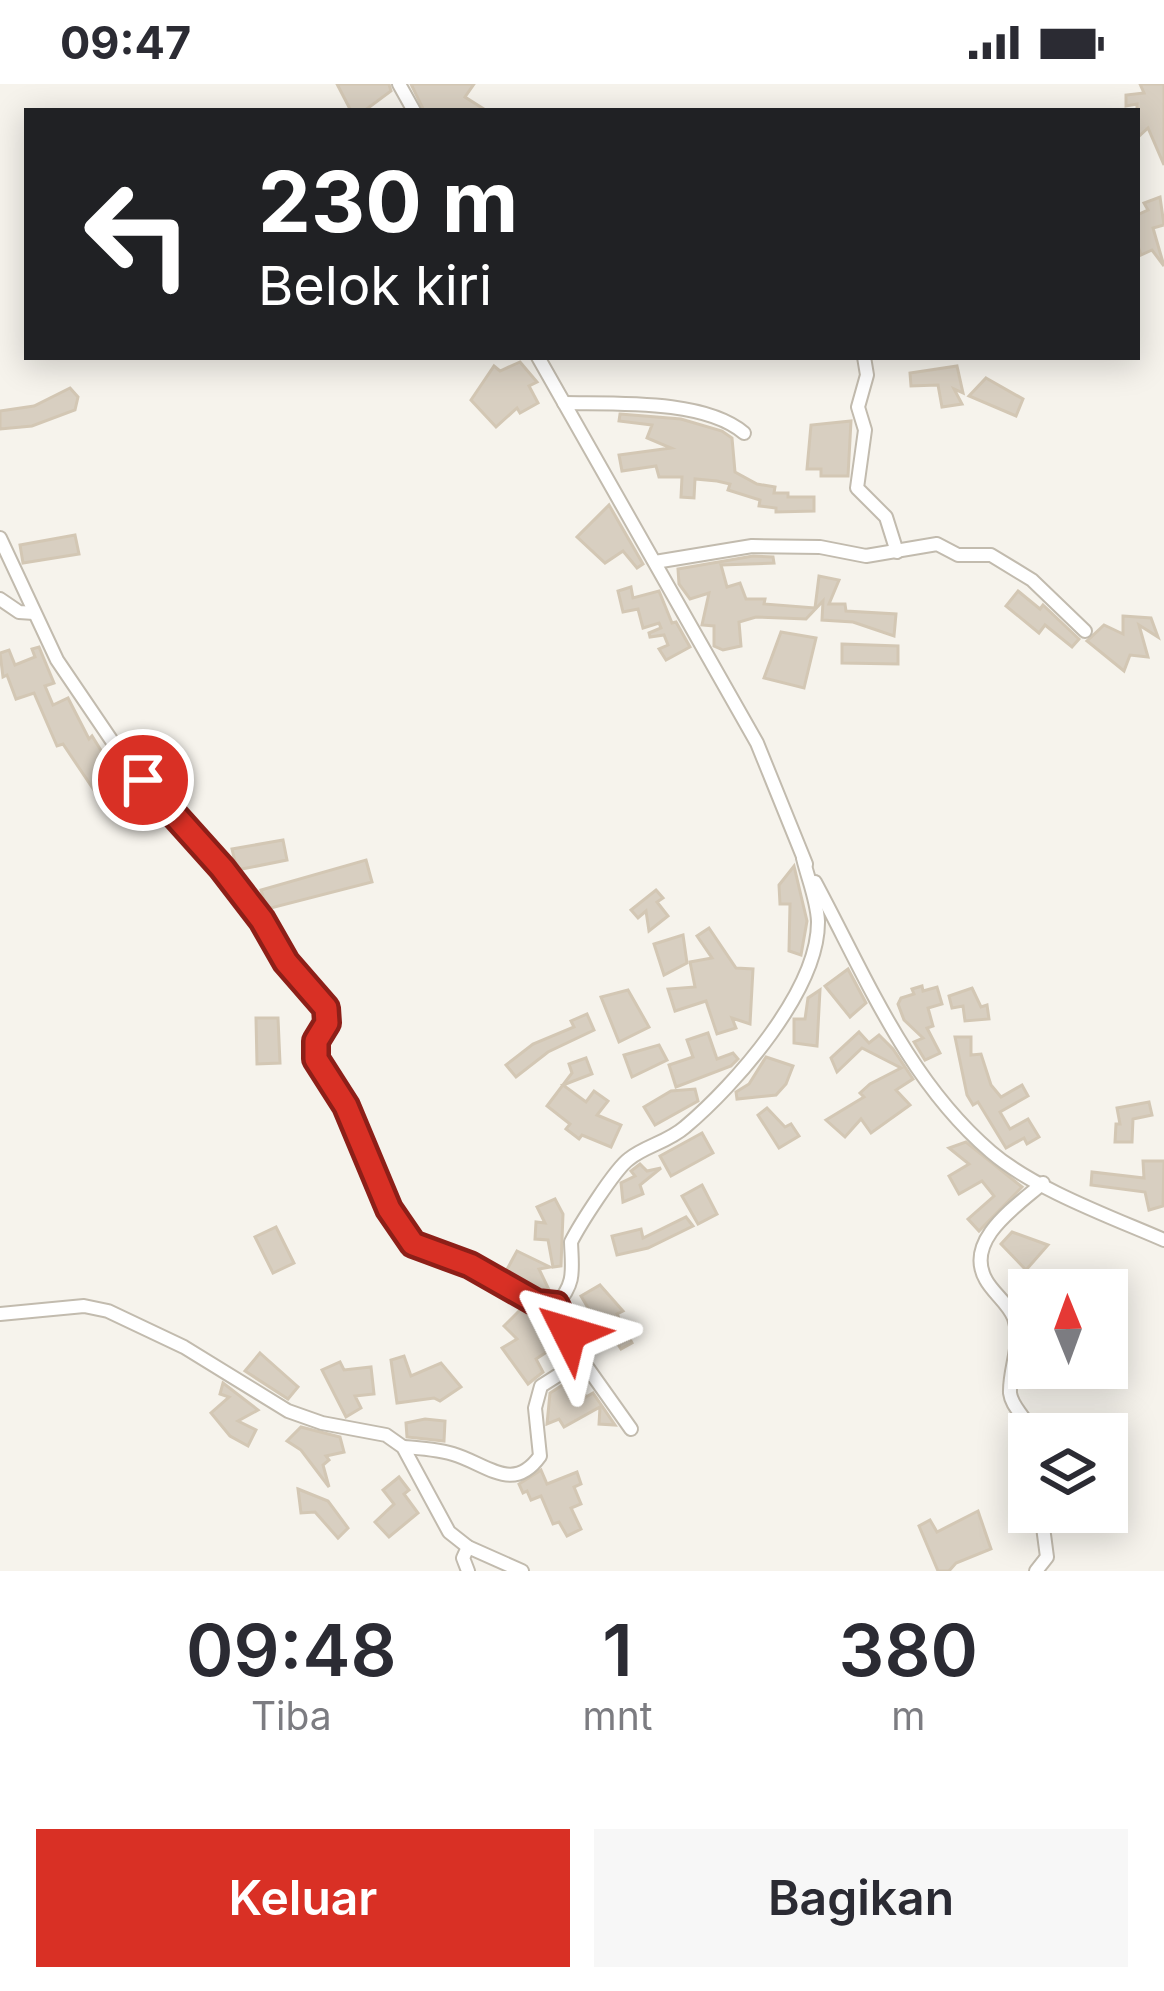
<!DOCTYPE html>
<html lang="id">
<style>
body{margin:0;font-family:Inter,sans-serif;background:#f7f7f7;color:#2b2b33;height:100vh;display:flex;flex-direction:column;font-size:45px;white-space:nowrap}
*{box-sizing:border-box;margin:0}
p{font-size:39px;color:#7c7c81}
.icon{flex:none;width:66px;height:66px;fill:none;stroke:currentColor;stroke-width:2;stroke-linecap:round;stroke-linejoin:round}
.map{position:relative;height:1487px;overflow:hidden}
.sheet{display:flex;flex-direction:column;background:#fff;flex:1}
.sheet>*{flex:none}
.hud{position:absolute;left:24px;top:24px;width:1116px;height:252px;border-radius:0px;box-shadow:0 6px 30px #0003;background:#202124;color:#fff;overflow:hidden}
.needle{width:78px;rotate:359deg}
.fabs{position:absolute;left:1008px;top:1185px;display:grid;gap:24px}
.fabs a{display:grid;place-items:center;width:120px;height:120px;border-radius:0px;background:#fff;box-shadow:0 6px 30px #0003;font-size:60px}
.pin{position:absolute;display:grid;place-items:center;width:102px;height:102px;color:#fff;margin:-51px;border:6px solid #fff;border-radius:50%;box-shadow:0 3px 12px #0007}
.me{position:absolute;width:132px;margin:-66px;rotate:310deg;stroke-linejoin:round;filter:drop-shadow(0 0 9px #0008)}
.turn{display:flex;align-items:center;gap:42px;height:252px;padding:0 36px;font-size:54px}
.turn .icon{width:156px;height:156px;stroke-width:2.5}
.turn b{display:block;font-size:84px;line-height:102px}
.eta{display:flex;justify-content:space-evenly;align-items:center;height:204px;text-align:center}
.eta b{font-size:72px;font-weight:600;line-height:84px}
.primary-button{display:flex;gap:24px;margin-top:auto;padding:24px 36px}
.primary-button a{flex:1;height:138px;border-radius:0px;background:#d93025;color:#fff;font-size:48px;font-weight:600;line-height:138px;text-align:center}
.primary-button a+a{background:#f7f7f7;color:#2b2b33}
.status{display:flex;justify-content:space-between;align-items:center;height:84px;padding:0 60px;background:#fff;direction:ltr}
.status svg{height:33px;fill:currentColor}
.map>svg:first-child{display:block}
.building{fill:#d8cfc1;stroke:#d3c7b4;stroke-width:3}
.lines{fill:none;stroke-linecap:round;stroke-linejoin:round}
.street-casing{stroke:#c2bbae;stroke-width:16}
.street{stroke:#fff;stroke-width:12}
.route-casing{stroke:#8d1f18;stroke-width:30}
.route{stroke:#d93025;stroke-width:21}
</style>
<div class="status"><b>09:47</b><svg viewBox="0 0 49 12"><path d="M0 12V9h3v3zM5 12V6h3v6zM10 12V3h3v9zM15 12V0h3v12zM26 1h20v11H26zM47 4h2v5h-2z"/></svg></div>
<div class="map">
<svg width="1164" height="1487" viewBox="0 0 1164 1487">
<rect width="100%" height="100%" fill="#f6f3ec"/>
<g class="building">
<path d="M337,0H389L391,7L364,27H351Z"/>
<path d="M411,0H474L465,13L487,27H424Z"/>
<path d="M1140,0H1164V81L1148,44L1137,54V20L1126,22V11L1144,9Z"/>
<path d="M1160,113L1164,141L1153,144L1164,182L1152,166L1141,171L1137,159V131L1148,126L1144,119Z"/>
<path d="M520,278L537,298L529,302L538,319L520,329L517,324L496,343L471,316L494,282L500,287Z"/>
<path d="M957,282L963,309L954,305L962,320L942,323L938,301L911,302L910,289Z"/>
<path d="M986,294L1023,315L1016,332L969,312Z"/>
<path d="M70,304L78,313L75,326L32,342L0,345V327L34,322Z"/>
<path d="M620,330L681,335L722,347L732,354L735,388L757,400L775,403L774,409H788V413H814V427L776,428V424L759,422L760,416L728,406L730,400L717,397L695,395L694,414L681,413L682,393H659L656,382L622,387L619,371L671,364L647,354L652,341L619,337Z"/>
<path d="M851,337L848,392H821V385H807L811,341Z"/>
<path d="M609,421L643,480L637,484L623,467L605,479L577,453Z"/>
<path d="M75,451L79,470L23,479L20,461Z"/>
<path d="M753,472L773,473L774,479L721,481L727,503L740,499L746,515H765L764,520L815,524L819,492L839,496L829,520H845L846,527L896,530L894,552L853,538L822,536L823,517L806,535L756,533L739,538L741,562L723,566L714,562V542L702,541L709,509L690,515L679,500L678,485Z"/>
<path d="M631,503L633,514L659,507L672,539L676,538L690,563L666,576L659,565L668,561L664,551L650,553L649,549L661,544L659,539L643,544L638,525L623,528L618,507Z"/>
<path d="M1018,507L1040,525L1043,521L1079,555L1072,563L1045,541L1039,549L1006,522Z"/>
<path d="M1123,532L1151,534L1158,553L1139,541L1148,573L1130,571L1124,587L1087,557L1104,541L1123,550Z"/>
<path d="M781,548L816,554L804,604L764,594Z"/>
<path d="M842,560L898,562V580L842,579Z"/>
<path d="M39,563L54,599L45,602L53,621L68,614L89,655L92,652L115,689L112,691L123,709L104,721L63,660L57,662L34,609L16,615L7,591L3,593L0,569L9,566L15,581L35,573L32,565Z"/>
<path d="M283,756L287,776L237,786L232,765Z"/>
<path d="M366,776L372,798L267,825L261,806Z"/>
<path d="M794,782L807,837L801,871L789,867L790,820H780L779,801Z"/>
<path d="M656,806L663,814L657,818L668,832L649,847L646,827L638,834L631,826Z"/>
<path d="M709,844L736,884L753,885L750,940L732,934L736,944L717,950L706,917L675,927L668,905L695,903L690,878L712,874L697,852Z"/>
<path d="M683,851L687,879L664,891L654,860Z"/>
<path d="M848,885L866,919L850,933L825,902Z"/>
<path d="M922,902L923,907L937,903L942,920L928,924L933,942L927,944L940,969L925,976L914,958L923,954L904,936L898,920L901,914L914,910L912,905Z"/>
<path d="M972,904L981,923L987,921L989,935L965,937L963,922L952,924L949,912Z"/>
<path d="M628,906L649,943L619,958L601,913Z"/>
<path d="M820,906L817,962L794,959V935H805L808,914Z"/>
<path d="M587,930L594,946L548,968L516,993L506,981L533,960L574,943L571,937Z"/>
<path d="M256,934H278L280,979L257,980Z"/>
<path d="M859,948L869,959L879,951L893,965L913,995L896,1006L910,1021L871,1049L861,1035L845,1053L826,1036L864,1013L860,1009L870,1000L901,984L862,964L837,988L831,974Z"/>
<path d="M708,949L717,975L733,969L738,975L731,982L676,1003L669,981L693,973L687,956Z"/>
<path d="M955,953H971V971L981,970L991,1001L1001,1013L1022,1001L1028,1012L1000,1028L1010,1045L1028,1035L1039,1053L1027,1060L1024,1054L1006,1064L978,1018L973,1021L967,1011Z"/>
<path d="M659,961L667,976L632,993L624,971Z"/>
<path d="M766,973L793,982L786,1000L776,1011L737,1015L736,1008L749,1000Z"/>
<path d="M586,974L592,990L563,1001L586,1018L594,1007L608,1017L597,1031L621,1041L611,1063L582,1051L579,1055L566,1045L570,1040L547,1022L572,989L569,980Z"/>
<path d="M695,1005L698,1017L655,1041L644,1023L671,1007Z"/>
<path d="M1149,1018L1152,1031L1133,1035L1132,1058H1115L1116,1040H1120L1117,1024Z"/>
<path d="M767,1024L785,1043L791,1040L799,1052L779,1064L758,1031Z"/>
<path d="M702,1049L713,1069L671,1092L660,1072Z"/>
<path d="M966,1058L1022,1103L979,1147L968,1135L994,1112L982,1097L959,1110L949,1092L969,1080L949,1064Z"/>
<path d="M1143,1077H1164L1163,1122L1149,1126L1145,1108L1091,1101L1092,1088L1144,1094Z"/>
<path d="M640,1080L647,1087L661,1084L640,1101L643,1110L623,1118L621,1099L635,1092L631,1087Z"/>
<path d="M702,1101L717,1130L698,1140L682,1112Z"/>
<path d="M555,1115L563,1130L561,1182L553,1183L548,1156L535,1155L536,1138L545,1139L537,1123Z"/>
<path d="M686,1133L693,1142L648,1164L617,1171L612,1152L641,1145L643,1154Z"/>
<path d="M276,1143L294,1179L273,1189L255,1153Z"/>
<path d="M1012,1148L1048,1161L1026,1186L1001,1160Z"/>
<path d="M517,1167L550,1183L539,1185L551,1210L505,1189Z"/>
<path d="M600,1201L623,1227L617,1230L632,1259L621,1265L608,1245L585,1258L578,1242L594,1234L581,1212Z"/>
<path d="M521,1225L559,1260L536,1275L543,1288L528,1300L502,1264L517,1255L504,1242Z"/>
<path d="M260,1269L298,1303L288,1315L245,1287Z"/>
<path d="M404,1272L411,1292L441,1279L461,1303L440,1317L434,1314L397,1319L391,1276Z"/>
<path d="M340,1278L344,1286L371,1283L374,1310L355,1312L361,1324L346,1333L322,1286Z"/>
<path d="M575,1293L586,1313L593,1309L615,1341L599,1340L600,1323L564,1343L559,1335L547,1340L550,1309Z"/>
<path d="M223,1299L258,1326L238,1337L256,1346L248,1362L230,1352L211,1329L229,1313L220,1310Z"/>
<path d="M425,1335L445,1337L444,1357L407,1353L406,1339Z"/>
<path d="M301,1343L340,1353L344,1368L326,1372L329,1376L323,1381L329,1403L301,1366L287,1357Z"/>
<path d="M541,1386L547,1400L577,1388L581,1400L574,1403L581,1420L571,1424L581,1445L567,1452L559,1438L553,1440L541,1412L531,1416L527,1407L523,1409L519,1400Z"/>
<path d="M399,1393L409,1406L404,1410L418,1429L389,1453L375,1438L394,1420L383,1406Z"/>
<path d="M298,1405L328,1417L348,1444L338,1454L315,1428L301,1429Z"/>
<path d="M978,1427L991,1465L956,1479L949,1487H938L919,1442L930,1436L937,1448Z"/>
</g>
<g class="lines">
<defs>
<g id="street">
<path d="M399,0L414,27"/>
<path d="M538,273L757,659L806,780"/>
<path d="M864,273L867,291L858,323L865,346L857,404L886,433L897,468"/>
<path d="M564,319C615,320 704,315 744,349"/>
<path d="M0,454L57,576L116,663L222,784L262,836L286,879L326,924L327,939L316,957V975L346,1022L389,1125L413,1160L469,1181L537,1219L556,1221C576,1199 572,1186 571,1158C579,1142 615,1085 629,1075C645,1062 668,1058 685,1043C735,1001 819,906 818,837C817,816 808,795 803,774"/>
<path d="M655,478L752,462L820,463L866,472L937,460L958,471H991L1032,496L1085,547"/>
<path d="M0,515L19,528L34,529"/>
<path d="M815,798C866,893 907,996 991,1068C1034,1105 1111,1133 1164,1156"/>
<path d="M556,1221L582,1276L631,1345"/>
<path d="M0,1230L84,1222L108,1227L184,1263L288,1327L322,1339L386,1351L403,1363L449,1448L468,1463L522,1487"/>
<path d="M1030,1350C1028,1333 1012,1325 1010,1309C1009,1284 1023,1259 1014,1234C1008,1219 993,1209 986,1196C963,1156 1018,1121 1043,1099"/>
<path d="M403,1363C420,1364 436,1365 453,1370C487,1380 513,1410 540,1372L535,1324L541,1302L582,1276"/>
<path d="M468,1487L463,1474L468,1463"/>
<path d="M1036,1487L1047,1473L1041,1428"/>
</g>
</defs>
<use href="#street" class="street-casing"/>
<use href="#street" class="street"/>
</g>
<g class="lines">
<defs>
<path id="route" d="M143,696L222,784L262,836L286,878L326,924L327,939L316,957V975L346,1022L389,1125L413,1160L470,1181L537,1219L556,1221L569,1249"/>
</defs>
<use href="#route" class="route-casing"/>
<use href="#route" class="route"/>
</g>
</svg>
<div class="fabs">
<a><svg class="needle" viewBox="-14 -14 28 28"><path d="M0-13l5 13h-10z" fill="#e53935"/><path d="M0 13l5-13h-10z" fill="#7c7c81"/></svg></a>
<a><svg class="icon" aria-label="layers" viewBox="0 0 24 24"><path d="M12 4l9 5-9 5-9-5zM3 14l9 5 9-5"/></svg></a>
</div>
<div class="pin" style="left:143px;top:696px;background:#d93025"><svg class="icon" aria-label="arrive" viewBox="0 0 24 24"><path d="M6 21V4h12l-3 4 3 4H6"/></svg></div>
<svg class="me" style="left:569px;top:1249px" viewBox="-20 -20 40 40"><path d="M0-17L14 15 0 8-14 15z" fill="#d93025" stroke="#fff" stroke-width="4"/></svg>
<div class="hud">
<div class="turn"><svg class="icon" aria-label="left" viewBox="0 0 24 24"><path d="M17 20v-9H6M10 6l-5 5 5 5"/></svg><div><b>230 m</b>Belok kiri</div></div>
</div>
</div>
<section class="sheet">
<div class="eta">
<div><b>09:48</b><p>Tiba</p></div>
<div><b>1</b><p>mnt</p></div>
<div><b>380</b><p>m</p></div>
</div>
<div class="primary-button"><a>Keluar</a><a>Bagikan</a></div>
</section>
